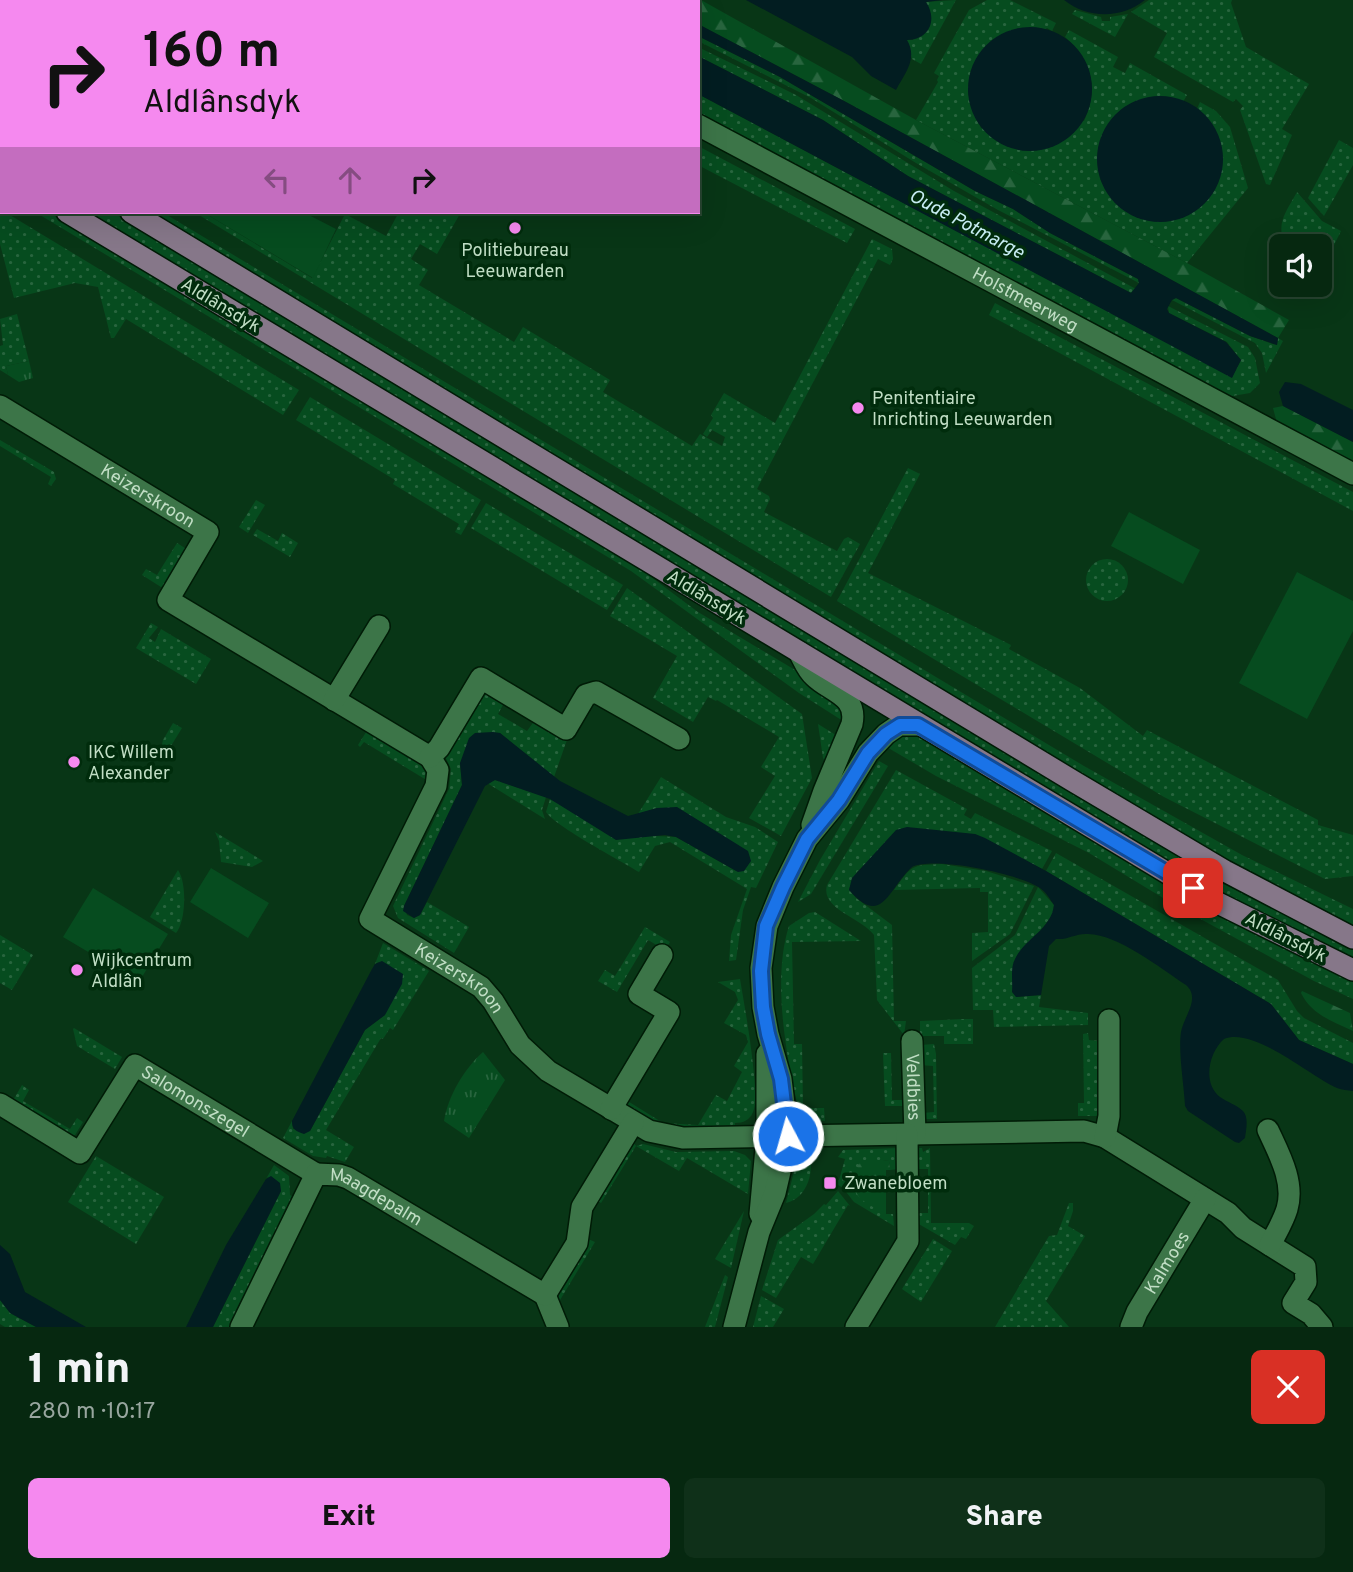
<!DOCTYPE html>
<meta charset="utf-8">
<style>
body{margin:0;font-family:Overpass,sans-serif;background:#0f3019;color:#f1f3f6;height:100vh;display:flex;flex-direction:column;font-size:26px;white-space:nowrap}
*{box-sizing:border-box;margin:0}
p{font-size:23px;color:#98a69f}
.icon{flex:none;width:38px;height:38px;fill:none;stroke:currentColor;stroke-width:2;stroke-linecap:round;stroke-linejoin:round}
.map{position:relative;height:1327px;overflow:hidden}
.drawer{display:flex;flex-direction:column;background:#062810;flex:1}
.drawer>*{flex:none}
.guide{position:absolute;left:0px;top:0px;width:700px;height:214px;box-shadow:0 7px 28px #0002,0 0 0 2px #274430;background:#f589ef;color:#111;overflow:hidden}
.buttons{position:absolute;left:1269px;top:234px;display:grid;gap:14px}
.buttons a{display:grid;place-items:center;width:63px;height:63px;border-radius:10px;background:#062810;box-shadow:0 7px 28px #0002,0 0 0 2px #274430;font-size:35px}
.pin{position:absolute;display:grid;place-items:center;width:60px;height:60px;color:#fff;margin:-30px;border-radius:14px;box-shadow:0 4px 10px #0006}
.me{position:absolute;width:77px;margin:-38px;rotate:354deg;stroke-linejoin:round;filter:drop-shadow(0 0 5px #0008)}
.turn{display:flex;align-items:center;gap:24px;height:147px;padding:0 28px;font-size:32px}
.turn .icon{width:91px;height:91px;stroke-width:2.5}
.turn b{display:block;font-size:49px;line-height:60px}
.lanes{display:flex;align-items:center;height:66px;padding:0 28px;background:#0003;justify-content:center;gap:35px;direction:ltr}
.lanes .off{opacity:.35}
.round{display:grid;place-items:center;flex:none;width:74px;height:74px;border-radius:10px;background:#0f3019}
.summary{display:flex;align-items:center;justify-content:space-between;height:119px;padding:0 28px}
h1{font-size:42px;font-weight:800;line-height:52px}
.primary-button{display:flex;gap:14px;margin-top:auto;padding:14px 28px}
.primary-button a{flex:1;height:80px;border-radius:10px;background:#f589ef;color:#111;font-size:28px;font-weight:800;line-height:80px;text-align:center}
.primary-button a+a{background:#0f3019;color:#f1f3f6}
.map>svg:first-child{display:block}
.grass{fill:url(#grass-dots)}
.forest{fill:url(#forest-firs)}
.park{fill:url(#park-tufts)}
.garden{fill:#064c1f}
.water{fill:#021d21}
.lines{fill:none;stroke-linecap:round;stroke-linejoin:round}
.minor-casing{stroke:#001b06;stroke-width:24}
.major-casing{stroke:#001b06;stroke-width:24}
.minor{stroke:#3c7548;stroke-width:21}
.major{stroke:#867789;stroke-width:21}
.route-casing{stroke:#114b97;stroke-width:18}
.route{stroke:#1a73e8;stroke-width:12}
.poi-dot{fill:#f589ef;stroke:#002c0c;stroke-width:2.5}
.labels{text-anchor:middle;stroke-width:7;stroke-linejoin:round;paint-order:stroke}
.poi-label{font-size:18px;fill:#c1dec5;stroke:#002c0c;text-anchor:start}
.street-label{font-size:18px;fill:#c1dec5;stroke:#002c0c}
.water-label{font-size:19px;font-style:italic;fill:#c7edf3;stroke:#002c0c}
</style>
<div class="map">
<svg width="1353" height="1327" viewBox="0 0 1353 1327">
<defs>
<pattern id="grass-dots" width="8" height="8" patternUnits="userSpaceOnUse" patternTransform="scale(1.75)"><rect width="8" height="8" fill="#064c1f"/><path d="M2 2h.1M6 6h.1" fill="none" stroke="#28653e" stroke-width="1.8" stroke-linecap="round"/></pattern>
<pattern id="forest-firs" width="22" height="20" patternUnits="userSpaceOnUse" patternTransform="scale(1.75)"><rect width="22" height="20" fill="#064c1f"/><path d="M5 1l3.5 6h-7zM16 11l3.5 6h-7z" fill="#28653e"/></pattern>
<pattern id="park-tufts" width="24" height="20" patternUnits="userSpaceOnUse" patternTransform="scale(1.75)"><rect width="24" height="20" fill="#064c1f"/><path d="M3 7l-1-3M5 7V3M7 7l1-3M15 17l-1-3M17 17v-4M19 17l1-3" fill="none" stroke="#28653e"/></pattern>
</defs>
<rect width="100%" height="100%" fill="#083616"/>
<g class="grass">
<path d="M956,0L921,64L912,59L906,40H913L925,2Z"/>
<path d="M987,0H1010L1056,23L1052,31L1047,28L968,91L970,104L981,128L1084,121C1099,89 1092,60 1065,37L1069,30L1118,57L1113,67L1125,73L1130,63L1187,95L1183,102L1172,98L1100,179L1115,203L1223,161C1221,139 1213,123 1197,109L1200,102L1216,111L1230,127L1248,188L1187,263L916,120L938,82L937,80L939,76L934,73L969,10Z"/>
<path d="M1149,0H1232L1231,3L1246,47L1309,84L1282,129L1292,135L1270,185L1266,184L1240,110L1243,106L1236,99L1233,102L1154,57L1167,33L1131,12Z"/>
<path d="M1075,10L1101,17L1102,21H1110V17L1128,14L1115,37L1072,14Z"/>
<path d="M698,36L780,77L975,191L1013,209L1050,233L1138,279L1139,283L998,210L916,163L811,98L698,41Z"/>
<path d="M698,47L796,95L954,191L1136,289L1131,293L908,176L823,120L698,56Z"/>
<path d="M698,94L1232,377L1241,360L1227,342L1169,313L1168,306L1248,347L1255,358L1260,383L1250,393L1227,397L698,118Z"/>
<path d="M1339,140L1353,148V165L1324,216L1308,198Z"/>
<path d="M698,146L855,229L847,243L698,165Z"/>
<path d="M1297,192L1322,221L1341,231L1326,261L1320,267V247H1285C1276,222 1285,214 1297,192Z"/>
<path d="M0,209L299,390L283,415L126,319L114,338H111L98,287L75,283L14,298L0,244Z"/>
<path d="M35,212H48L643,571L698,612L822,686L843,704V721L799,693L631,571Z"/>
<path d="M87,212H112L794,624L1353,948V959L1205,884L665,561Z"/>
<path d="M150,212H162L1084,766L1242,855L1353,909V925L1277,888L1188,838Z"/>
<path d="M194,212H203L312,278L345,214L386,236L399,212H461L437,254L420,244L411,259L428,270L419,285L514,342L523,327L610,380L603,392L692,446L700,434L722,446L725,437L712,430L707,437L703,434L713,418L711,415L724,393L775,423L872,239L892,249L893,259L890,265L878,259L757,489L769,496L770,499L764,512L837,551L844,539L848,537L860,544L831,597Z"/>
<path d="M1176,298L1250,336L1273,344L1277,345L1278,338L1283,341L1266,373L1262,353L1255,343L1172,300Z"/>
<path d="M995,303L1353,492V511L989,315Z"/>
<path d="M17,314L29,361L6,366L8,375L0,370V346L3,345L0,319Z"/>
<path d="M310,397L481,500L461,535L455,532L459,524L393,484L395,480L296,420Z"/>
<path d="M0,440L54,472L56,479L51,486L48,484L51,477L0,446Z"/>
<path d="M908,468L920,474L868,573L1011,645L1009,649L1080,688L1143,736L1147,730L1318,820V825L1353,835V876L1325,879L1164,797L837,601Z"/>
<path d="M256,500L265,505L248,533L239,527Z"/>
<path d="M486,503L623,585L607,610L471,528Z"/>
<path d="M257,529L278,541L282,533L298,543L290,557L253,535Z"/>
<path d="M177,543L188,550L165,585L161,587L142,575L146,569L157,575Z"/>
<circle cx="1107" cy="580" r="21"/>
<path d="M627,588L802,714L812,778L781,836L749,818L775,776L761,767L779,737L717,700L716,701L708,697L693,722L653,698L677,656L610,616Z"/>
<path d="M151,623L158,627L149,638L155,642L161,629L211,659L196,684L136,648Z"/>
<path d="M481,694H493L504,703L498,714L527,731L535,720L568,737L554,777L500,733L460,763L462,785L404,906L407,915L414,918L420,915L427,902L469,927L454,953L398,918L393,906L449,789L451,769L443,752Z"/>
<path d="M173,723L182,728L163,759L159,757L163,740Z"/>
<path d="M818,724L839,737L826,762L823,758Z"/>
<path d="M368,729C386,740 430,758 428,781L364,742L360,747L358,745Z"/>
<path d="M906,735L918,737L931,744C1069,827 1206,913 1353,980V999L1314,981L1173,904L1089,853L936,776L885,746L899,736Z"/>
<path d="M879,761L888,766L811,894L798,902L820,860Z"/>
<path d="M896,770L967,809L964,815L971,819L975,813L1052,851L1042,869L975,834L865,864L857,872L849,889L856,898L892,925L894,1021H906L904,1035L877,1000L874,935C862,918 820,909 827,885Z"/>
<path d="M661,777L726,817L755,827L778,842L756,888L751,887L743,910L736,960L729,961L731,935L747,889L670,842L655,846L639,872C621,861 555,826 546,812L550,799L561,805L656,836L676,837L738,872L657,808L638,814Z"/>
<path d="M495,780L546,797L542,810L545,819L487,783Z"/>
<path d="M215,832L263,861L252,867L221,862L219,841Z"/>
<path d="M1056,853L1278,980L1297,1011L1304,1018L1353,1043V1064L1299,1040L1271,1004L1046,871Z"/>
<path d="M942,864L986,871L1034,886L1010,934L972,961V933L988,932V892H980V888L894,890C912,865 911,865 942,864Z"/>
<path d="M178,870C187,883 186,921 176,933L150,917Z"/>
<path d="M1038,887L1054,905L1053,914L1038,934L1016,997L1041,995L1039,1007L1088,1013V1025L994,1027L993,1010H973L972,968L1015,935Z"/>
<path d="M815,912L861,941L792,942L794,1044H802L803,1108H824L825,1121L807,1120L799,1111C786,1058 772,978 789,926L809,913Z"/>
<path d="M645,927L670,942L665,950L648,940L617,992L598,981L605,970L615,976Z"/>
<path d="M0,935L33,955L12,990L0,983Z"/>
<path d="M383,943L429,971L393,1030L390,1028L383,1039L381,1038L326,1130L354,1147L345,1162L327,1156L326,1158L313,1156L283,1138L292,1121L293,1129L310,1131L365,1030L385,1015L379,962L375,964Z"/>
<path d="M740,979C744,1003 761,1095 753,1112C750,1120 743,1123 735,1123V1129H676L659,1126L622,1106L626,1100L663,1123L698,1125L716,1095L727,1101L742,1072L734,1066L748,1042L746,1035L724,1023L738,1000L735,992L718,982Z"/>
<path d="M964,1019H973V1044H944V1036H920V1021Z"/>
<path d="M74,1028L122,1057L115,1069L77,1046L73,1029Z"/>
<path d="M1088,1033L1089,1040L1101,1041L1100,1116H1078V1103H1084L1083,1034Z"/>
<path d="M934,1044L936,1054L937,1119H922L923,1113L934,1112L933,1066L920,1065V1045Z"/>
<path d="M883,1053H891L892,1100H904V1106H885Z"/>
<path d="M22,1085L29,1090L23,1101L70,1129L77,1118L83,1122L75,1135L70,1136L12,1102Z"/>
<path d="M633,1142L636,1146L643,1144L676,1152L734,1151L745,1155L751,1161L748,1194L687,1158L679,1171L636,1146L601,1203L597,1200Z"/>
<path d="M899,1148V1169L890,1170L889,1161L883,1160L886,1214H893L894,1226L854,1202L843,1188L835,1183L830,1184L832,1178L839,1180L845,1159L838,1157L843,1150Z"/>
<path d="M915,1148H922L923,1152L930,1148L931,1223H969L974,1226L966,1239L961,1237L955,1245L917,1223V1213H928V1169H916Z"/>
<path d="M809,1150C815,1170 808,1198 786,1203L798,1156L804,1151Z"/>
<path d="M96,1156L164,1197L136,1244L68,1202Z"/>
<path d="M274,1165L289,1176L290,1195L295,1198L232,1327H213L281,1191L268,1177L266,1179Z"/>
<path d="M838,1191L850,1206L848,1205L813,1264L801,1257L776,1298L762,1290L778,1240L814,1214L824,1204L826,1205Z"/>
<path d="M1069,1203H1073V1211L1068,1226L1085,1236L1046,1301L1069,1327H995L1049,1236L1057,1235Z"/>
<path d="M744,1211L731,1268L715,1259Z"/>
<path d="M588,1239L595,1242L557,1305L553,1299Z"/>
<path d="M933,1239L952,1251L921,1302L902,1289Z"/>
<path d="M725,1275L728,1277L715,1327H705Z"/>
<path d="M761,1296L784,1309L773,1327H753Z"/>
<path d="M0,1300L10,1313L36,1327H5L0,1324Z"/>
</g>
<g class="forest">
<path d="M654,0H701L916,120L1187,263L1289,320L1278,338L846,102L698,24V2Z"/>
<path d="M1283,406L1353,442V463L1277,423L1273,408Z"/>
<path d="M1302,991L1350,1013L1353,1031C1332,1021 1312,1015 1301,993Z"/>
<path d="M883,1160L889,1161L890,1170H886V1214C862,1201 843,1194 860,1163Z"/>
</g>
<g class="park">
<path d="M29,361L33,378L19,382L8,375L6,366Z"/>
<path d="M483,1052L505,1080L469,1138L444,1121C448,1096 464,1069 483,1052Z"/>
</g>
<g class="garden">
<path d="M203,212H303L336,229L313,278Z"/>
<path d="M1129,512L1200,550L1183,584L1111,546Z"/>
<path d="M1297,572L1353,601V631L1307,719L1239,683Z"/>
<path d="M211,868L269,903L248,938L190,902Z"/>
<path d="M93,888L168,934L139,982L63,937Z"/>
</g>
<g class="water">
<path d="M746,0H942L926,2C938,20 929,40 907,40C918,59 905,73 896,90L871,76L852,57Z"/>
<path d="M1064,0H1145C1121,19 1088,19 1064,0Z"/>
<path d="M698,24L846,102L1278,338L1277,345L1250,336L1176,298L1172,300L1167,309L1169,313L1226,342L1241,360L1232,378L698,94V56L823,120L908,176L1131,293L1139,283L1138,279L1050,233L1013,209L975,191L780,77L698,36Z"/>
<circle cx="1030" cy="89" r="62"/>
<circle cx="1160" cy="159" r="63"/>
<path d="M1285,382L1301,384L1353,410V442L1283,406L1279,392Z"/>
<path d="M493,732L500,733L560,781L628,816L657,808L677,807L748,851L751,861L744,871L738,872L676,837L665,835L616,840L550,799L495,780L485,786L420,915L414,918L403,911L404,906L462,785L460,763L469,738L475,733Z"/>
<path d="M907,827L975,834L985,838L1046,871L1271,1004L1299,1040L1353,1064V1091C1348,1090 1342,1090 1337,1088C1309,1076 1255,1027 1224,1039C1209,1052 1202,1083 1220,1097C1227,1102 1237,1105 1243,1111C1249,1117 1246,1131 1245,1138L1239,1143L1235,1142L1188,1111L1185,1106C1184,1085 1178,1051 1181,1032C1184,1016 1201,998 1186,985C1160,968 1119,935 1088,934C1076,933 1068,940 1056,939L1049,946L1041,995L1016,997L1012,992C1013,982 1010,968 1015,959C1025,938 1051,930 1054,905C1050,899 1046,892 1040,888C1019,874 935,856 912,867C888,889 882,928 849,890L852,878L896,830Z"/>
<path d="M382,961L403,974L402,984L385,1015L365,1030L310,1131L304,1134C296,1131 292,1130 292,1121L372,969L375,964Z"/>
<path d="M271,1176L280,1183L281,1191L213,1327H186L226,1245L266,1179Z"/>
<path d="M0,1245L10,1254L25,1292L86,1327H36L10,1313L0,1300Z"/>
</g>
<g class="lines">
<defs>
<g id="minor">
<path d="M462,0L465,2"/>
<path id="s1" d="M698,125L1353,474"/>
<path id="s2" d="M0,406L208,532L168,600L430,757L438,770L436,786L370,919L481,987L493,1001L520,1045L548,1071L649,1131L683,1138L1084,1131L1105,1137L1228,1213L1243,1228L1305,1267L1306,1282L1293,1303L1311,1314L1322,1327"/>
<path d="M799,652C803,659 807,670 814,676C830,692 858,695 852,724L824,791L812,825"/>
<path d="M334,700L379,626"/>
<path d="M430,757L439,748L481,678L566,729L586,695L596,692L679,739"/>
<path id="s3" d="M912,1041L915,1134"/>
<path id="s4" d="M0,1104L80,1153L135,1065L316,1174"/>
<path d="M611,1109L669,1012L639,994L662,955"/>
<path d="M1268,1130C1279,1154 1295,1182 1287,1209C1283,1222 1276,1233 1270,1245"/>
<path d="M1105,1137L1109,1116V1020"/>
<path d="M760,1214L767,1137V1054"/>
<path d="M545,1295L558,1327"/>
<path id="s5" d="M241,1327L316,1174L339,1175L348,1178L545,1295L577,1243L582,1207L633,1123"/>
<path d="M734,1327L759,1232L775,1193L788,1137L781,1079L768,1034L763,1007L761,968L767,926L783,887L807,839L839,800L868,753L886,734L899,725H918"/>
<path d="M856,1327L908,1241L907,1134"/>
<path id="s6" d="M1131,1327L1137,1312L1205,1199"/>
</g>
<g id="major">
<path d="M0,134L2,135"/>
<path d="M0,171L2,172"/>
<path d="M67,212L1214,901L1353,970"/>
<path d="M131,212L1073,781L1225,871L1353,938"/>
</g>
</defs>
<use href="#minor" class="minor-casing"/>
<use href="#major" class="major-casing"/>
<use href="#minor" class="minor"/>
<use href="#major" class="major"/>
</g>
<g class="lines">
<defs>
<path id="route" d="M788,1136L781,1079L768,1034L763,1007L761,971L766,926L783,887L807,839L839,800L868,753L886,734L900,725H918L1193,888"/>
</defs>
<use href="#route" class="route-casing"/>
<use href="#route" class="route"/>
</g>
<g class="poi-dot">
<circle cx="515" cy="228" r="7"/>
<circle cx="858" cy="408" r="7"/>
<circle cx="74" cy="762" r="7"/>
<circle cx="77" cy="970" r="7"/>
<rect x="823" y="1176" width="14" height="14" rx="3.5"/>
</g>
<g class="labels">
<g class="poi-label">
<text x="515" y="256" text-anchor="middle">Politiebureau<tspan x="515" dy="21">Leeuwarden</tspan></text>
<text x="872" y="404">Penitentiaire<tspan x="872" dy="21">Inrichting Leeuwarden</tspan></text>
<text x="88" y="758">IKC Willem<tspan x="88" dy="21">Alexander</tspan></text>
<text x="91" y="966">Wijkcentrum<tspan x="91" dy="21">Aldlân</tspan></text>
<text x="844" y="1189">Zwanebloem</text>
</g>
<g class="street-label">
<text dy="6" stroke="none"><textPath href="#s1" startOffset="371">Holstmeerweg</textPath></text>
<text transform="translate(221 305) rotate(31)" y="6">Aldlânsdyk</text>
<text dy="6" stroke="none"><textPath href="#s2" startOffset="173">Keizerskroon</textPath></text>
<text transform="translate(707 597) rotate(31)" y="6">Aldlânsdyk</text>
<text transform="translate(1286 937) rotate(27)" y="6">Aldlânsdyk</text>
<text dy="6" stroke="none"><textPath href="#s2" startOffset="915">Keizerskroon</textPath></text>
<text dy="6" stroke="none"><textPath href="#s3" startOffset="46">Veldbies</textPath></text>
<text dy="6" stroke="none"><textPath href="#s4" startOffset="268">Salomonszegel</textPath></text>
<text dy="6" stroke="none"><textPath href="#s5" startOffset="236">Maagdepalm</textPath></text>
<text dy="6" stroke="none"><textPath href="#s6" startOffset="74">Kalmoes</textPath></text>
</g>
<g class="water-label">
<text transform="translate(967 223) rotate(28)" y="7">Oude Potmarge</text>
</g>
</g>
</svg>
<div class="buttons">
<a><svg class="icon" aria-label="sound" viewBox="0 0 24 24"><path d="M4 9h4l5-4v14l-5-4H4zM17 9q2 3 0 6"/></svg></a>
</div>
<div class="pin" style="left:1193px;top:888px;background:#d93025"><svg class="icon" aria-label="arrive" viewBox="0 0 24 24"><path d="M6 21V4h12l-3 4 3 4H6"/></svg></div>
<svg class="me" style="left:788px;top:1136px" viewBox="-20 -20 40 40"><circle r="17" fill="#1a73e8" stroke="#fff" stroke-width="3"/><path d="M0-11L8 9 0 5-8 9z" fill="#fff"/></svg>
<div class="guide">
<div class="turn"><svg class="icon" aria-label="right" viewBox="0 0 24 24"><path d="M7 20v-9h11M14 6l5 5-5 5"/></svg><div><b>160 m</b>Aldlânsdyk</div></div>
<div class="lanes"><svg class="icon off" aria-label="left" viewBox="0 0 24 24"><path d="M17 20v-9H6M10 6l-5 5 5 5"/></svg><svg class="icon off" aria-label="ahead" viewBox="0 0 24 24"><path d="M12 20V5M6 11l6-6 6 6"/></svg><svg class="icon" aria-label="right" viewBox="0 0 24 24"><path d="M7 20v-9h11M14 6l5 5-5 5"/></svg></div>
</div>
</div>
<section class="drawer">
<div class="summary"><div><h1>1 min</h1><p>280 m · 10:17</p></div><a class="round" style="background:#d93025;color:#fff"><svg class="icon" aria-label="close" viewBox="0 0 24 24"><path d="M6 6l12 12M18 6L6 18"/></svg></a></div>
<div class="primary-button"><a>Exit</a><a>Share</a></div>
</section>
